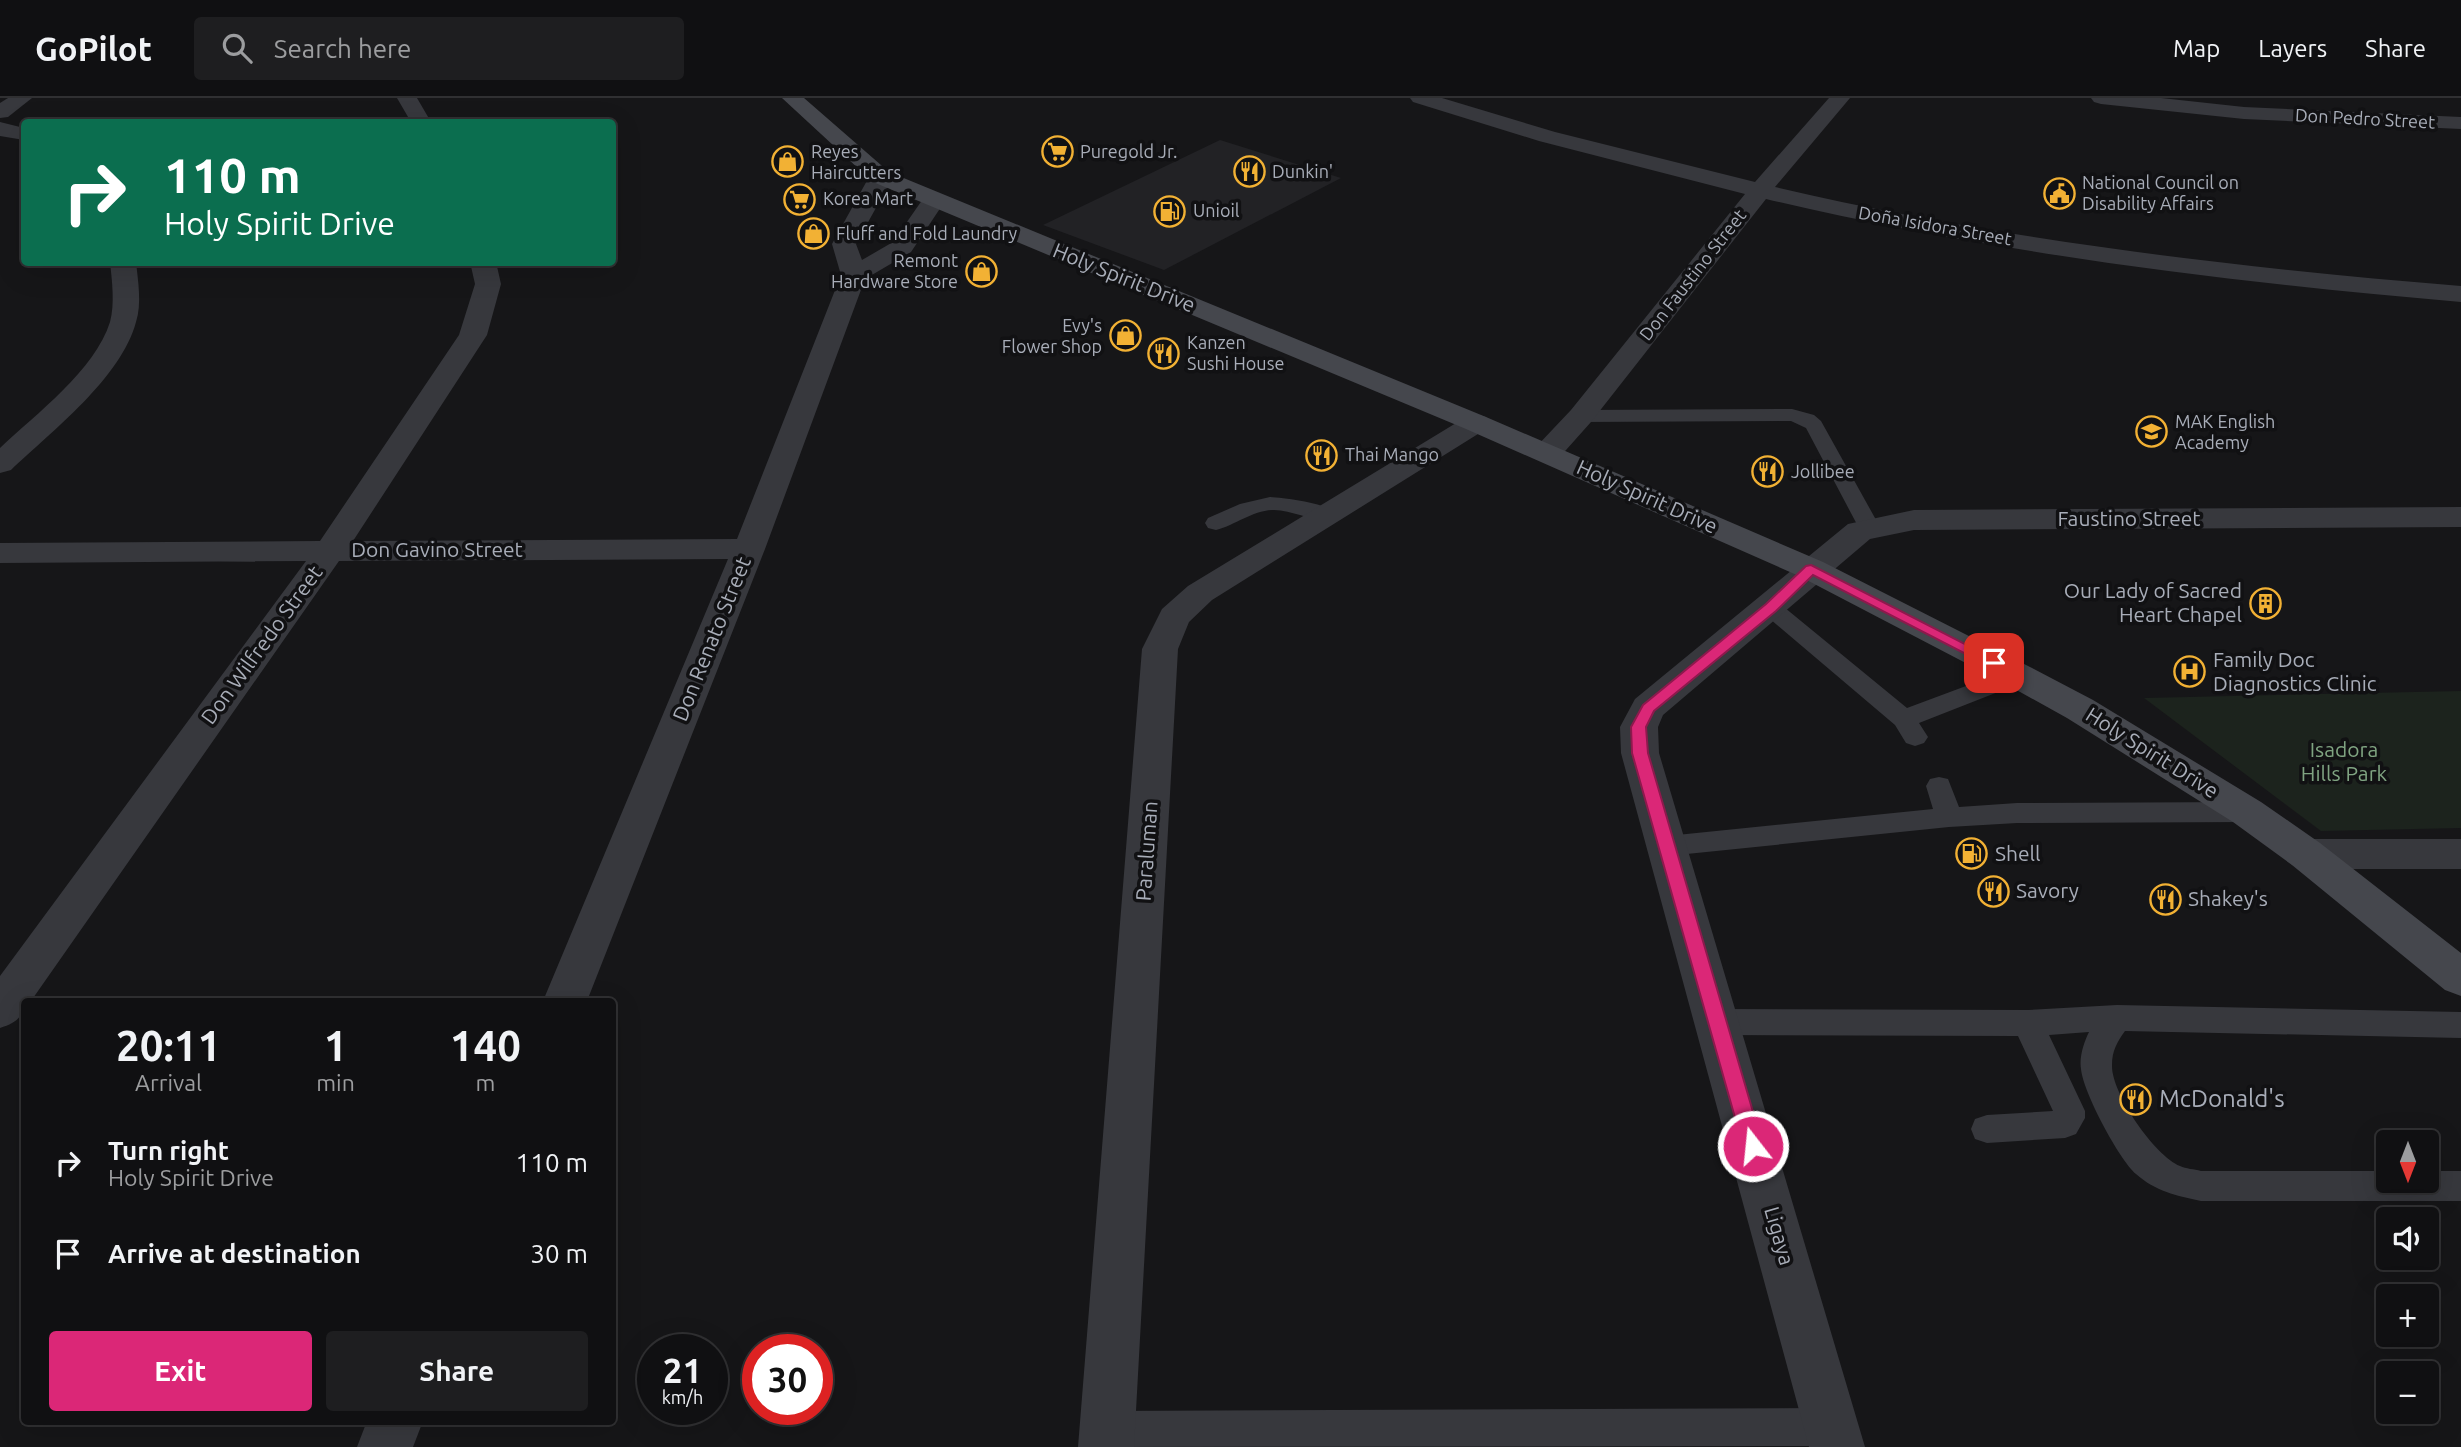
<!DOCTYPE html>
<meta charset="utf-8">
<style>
body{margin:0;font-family:Ubuntu,sans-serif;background:#1e1e20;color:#f1f3f6;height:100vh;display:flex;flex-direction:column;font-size:26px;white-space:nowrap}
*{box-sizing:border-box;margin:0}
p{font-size:23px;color:#9c9d9f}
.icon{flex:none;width:38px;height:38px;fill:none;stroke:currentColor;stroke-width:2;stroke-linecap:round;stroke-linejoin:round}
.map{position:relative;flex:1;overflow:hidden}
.drawer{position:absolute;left:21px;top:900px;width:595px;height:427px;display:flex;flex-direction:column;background:#101012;border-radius:7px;box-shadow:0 7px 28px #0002,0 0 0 2px #303032}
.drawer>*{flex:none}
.top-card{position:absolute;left:21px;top:21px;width:595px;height:147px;border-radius:7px;box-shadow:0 7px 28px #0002,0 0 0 2px #303032;background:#0b6e4f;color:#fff;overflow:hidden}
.needle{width:46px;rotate:180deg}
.buttons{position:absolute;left:2376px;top:1032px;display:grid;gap:14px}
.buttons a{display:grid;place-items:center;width:63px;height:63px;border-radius:7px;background:#101012;box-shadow:0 7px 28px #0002,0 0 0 2px #303032;font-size:35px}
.speed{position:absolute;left:637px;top:1236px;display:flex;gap:14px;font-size:35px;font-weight:700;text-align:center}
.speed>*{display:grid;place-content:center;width:91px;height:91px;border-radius:50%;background:#101012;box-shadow:0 7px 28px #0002,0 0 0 2px #303032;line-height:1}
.speed small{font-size:18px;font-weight:400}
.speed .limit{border:10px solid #d22;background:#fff;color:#111}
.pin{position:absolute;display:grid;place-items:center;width:60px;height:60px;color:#fff;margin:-30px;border-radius:14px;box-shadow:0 4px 10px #0006}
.me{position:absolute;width:77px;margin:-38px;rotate:344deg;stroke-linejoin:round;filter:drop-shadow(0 0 5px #0008)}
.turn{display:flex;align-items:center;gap:24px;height:147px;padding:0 28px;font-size:32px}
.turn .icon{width:91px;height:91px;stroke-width:2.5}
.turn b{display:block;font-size:49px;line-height:60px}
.eta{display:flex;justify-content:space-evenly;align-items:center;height:119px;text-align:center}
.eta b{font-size:42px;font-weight:600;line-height:49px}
.button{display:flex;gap:14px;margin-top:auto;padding:14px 28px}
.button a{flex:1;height:80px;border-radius:7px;background:#db2777;color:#fff;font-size:28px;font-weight:600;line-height:80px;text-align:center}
.button a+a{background:#1e1e20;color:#f1f3f6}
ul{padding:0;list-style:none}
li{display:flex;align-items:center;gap:21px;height:91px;padding:0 28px}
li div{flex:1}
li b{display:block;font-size:26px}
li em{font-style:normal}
header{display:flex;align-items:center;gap:42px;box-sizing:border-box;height:98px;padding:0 35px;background:#101012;border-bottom:2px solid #303032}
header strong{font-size:33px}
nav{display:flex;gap:38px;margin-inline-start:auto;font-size:24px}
.search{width:490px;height:63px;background:#1e1e20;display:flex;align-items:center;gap:18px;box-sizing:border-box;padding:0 24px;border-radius:7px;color:#9c9d9f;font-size:26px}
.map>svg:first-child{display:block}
.built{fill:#222225}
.green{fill:#1c231d}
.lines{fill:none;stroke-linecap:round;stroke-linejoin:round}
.service{fill:#37383d;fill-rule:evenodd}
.minor{fill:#37383d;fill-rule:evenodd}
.secondary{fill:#45474d;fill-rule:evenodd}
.route{fill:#db2777;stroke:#8e194d;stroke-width:2}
.labels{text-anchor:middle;stroke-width:7;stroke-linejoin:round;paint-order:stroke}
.far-street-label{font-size:18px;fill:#a8adb8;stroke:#111113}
.far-poi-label{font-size:18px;fill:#a8adb8;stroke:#111113;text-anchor:start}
.street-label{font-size:21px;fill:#a8adb8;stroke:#111113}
.poi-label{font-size:21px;fill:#a8adb8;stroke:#111113;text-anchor:start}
.park-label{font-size:21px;fill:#7fa381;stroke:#111113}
.near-poi-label{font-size:24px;fill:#a8adb8;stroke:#111113;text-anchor:start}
</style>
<header>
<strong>GoPilot</strong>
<div class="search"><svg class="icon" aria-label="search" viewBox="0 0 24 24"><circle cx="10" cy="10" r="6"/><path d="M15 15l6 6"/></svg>Search here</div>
<nav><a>Map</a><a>Layers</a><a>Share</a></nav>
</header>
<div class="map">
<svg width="2461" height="1349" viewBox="0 0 2461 1349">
<rect width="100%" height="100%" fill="#161618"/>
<path class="built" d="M1220,42L1341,80L1164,172L1043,127Z"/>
<path class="green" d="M2461,593V730L2321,733L2144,600Z"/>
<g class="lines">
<g class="service">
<path d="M1792,311L1814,317L1821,323L1880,429L1877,434H1861L1806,330L1791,323L1581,324L1574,322L1571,318L1574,314L1581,312Z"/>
<path d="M1270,399C1286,400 1329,405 1338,417L1335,422C1316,426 1294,412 1274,412C1253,412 1236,427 1216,432L1208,430L1205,425L1208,420L1240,406Z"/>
<path d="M1771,503L1779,505L1907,610L2017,569L2026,571L2029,577L2026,583L1919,625L1928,639L1924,645L1915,648L1906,645L1895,627L1763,515L1759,510L1763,505Z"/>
<path d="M1939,679L1948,681L1959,709L2017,705L2247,704L2257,707L2260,714L2257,721L2247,724L2017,725L1949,729L1667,758L1657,755L1653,748L1657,741L1667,738L1933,711L1926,688L1930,681Z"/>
<path d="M2117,907L2461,914V940L2125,933C2117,944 2112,953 2112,967C2111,995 2155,1058 2180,1068C2186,1071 2194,1071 2201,1073H2389V1083H2427V1073H2461V1103H2201C2177,1098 2155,1093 2136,1076C2119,1061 2083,994 2081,971C2079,959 2084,944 2089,934L2049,937L2085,1013V1020L2076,1036L2065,1040L1987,1045L1975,1041L1971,1031L1975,1021L1987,1017L2053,1013L2018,938L1718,937L1707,933L1703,924L1707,915L1718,911L2028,912Z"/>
<path d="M1831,1310L1844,1316L1850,1329L1844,1342L1831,1348L1102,1349L1094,1345L1088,1332L1094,1319L1107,1313Z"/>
</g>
<g class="minor">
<path d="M8,0H32L8,19L0,20V5Z"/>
<path d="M397,0H417L431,24H411Z"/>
<path d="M1410,0H1442L1555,34L1755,84L1829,0H1850L1775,89C2001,142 2231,169 2461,188V204C2227,184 1994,155 1766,101L1591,324L1558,361L1547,364L1536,361L1532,355L1536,349L1571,312L1745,96L1539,43L1413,4Z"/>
<path d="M2091,0H2161L2244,9L2461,19V31L2244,21L2101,6L2094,4Z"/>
<path d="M0,24L24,30V42L0,38Z"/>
<path d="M881,72L889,74L893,79L856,146L862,162L893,144L925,98H941L945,103L911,154L865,181L765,451L587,903H543L728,461L339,463L31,903H24C24,920 15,925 0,930V878L306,463L0,465V445L320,443L459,237L475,186L470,164H496L501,186L487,237L353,443L737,441L841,177L832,146L869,79L873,74Z"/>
<path d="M110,164H136C138,183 142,206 136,224C121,280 52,333 11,372L0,375V350C36,316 95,272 110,224C115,206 112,183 110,164Z"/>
<path d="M1476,316L1486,319L1491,325L1486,331L1212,502L1189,524L1178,551L1134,1349H1078L1142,551L1162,511L1188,488L1466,319Z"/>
<path d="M2461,409V429L1914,432L1870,441L1663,617L1658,629L1659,655L1865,1349H1809L1621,655L1620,629L1635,601L1848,426L1914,412Z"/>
<path d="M2306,741H2461V771H2306L2292,767L2286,756L2292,745Z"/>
<path d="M367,1323H423L413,1349H357Z"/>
</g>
<path class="secondary" d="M782,0H804L889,74L1486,319L1823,464L2030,569L2093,602L2261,704L2320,745L2461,855V898L2445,892L2292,767L2233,724L2067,620L2004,585L1799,478L1466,331L873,84Z"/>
</g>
<path class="route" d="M1811,467L2002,565L1994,570L1989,568L1813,477L1776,513L1654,613L1646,629L1648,655L1763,1048L1760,1054L1753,1057L1746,1054L1743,1048L1632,655L1631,629L1643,607L1766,506L1806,468Z"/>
<defs>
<symbol id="supermarket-ring" viewBox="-11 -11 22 22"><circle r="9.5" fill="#111113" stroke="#f2b134" stroke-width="1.5"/><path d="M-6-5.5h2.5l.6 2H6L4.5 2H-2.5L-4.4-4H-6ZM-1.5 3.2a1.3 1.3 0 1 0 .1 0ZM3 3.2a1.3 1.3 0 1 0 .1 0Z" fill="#f2b134"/></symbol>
<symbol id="shop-ring" viewBox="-11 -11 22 22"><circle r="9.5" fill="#111113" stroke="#f2b134" stroke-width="1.5"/><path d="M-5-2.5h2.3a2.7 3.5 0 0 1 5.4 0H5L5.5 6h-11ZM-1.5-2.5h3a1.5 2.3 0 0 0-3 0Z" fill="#f2b134"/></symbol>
<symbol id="restaurant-ring" viewBox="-11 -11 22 22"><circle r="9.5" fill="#111113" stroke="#f2b134" stroke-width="1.5"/><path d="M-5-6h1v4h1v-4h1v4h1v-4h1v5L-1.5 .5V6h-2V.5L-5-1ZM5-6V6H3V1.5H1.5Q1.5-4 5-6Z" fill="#f2b134"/></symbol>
<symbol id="civic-ring" viewBox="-11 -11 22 22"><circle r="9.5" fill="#111113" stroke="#f2b134" stroke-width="1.5"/><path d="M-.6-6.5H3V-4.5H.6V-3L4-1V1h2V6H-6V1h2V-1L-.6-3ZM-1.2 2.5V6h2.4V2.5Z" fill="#f2b134"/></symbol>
<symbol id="fuel-ring" viewBox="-11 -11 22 22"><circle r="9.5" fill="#111113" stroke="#f2b134" stroke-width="1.5"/><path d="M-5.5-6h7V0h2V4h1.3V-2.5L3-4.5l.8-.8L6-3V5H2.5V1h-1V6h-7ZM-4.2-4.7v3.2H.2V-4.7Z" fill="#f2b134"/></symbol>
<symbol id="school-ring" viewBox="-11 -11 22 22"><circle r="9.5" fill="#111113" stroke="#f2b134" stroke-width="1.5"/><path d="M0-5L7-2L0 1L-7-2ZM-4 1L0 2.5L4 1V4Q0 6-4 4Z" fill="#f2b134"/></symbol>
<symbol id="building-ring" viewBox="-11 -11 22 22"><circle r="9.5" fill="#111113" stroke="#f2b134" stroke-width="1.5"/><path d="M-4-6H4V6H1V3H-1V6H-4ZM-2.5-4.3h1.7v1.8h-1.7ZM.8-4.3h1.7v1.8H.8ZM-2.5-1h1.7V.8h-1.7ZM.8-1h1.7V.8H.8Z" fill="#f2b134"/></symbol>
<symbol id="hospital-ring" viewBox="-11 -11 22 22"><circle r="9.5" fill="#111113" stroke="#f2b134" stroke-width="1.5"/><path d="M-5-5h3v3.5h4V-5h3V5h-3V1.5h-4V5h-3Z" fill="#f2b134"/></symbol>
</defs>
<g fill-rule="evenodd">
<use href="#supermarket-ring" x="1040" y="36" width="35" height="35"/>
<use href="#shop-ring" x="770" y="46" width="35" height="35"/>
<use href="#restaurant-ring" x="1232" y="56" width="35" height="35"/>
<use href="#civic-ring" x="2042" y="78" width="35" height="35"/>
<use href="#supermarket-ring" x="782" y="84" width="35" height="35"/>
<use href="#fuel-ring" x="1152" y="96" width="35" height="35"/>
<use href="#shop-ring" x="796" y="118" width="35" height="35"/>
<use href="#shop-ring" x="964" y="156" width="35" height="35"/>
<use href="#shop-ring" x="1108" y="220" width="35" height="35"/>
<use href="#restaurant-ring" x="1146" y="238" width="35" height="35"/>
<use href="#school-ring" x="2134" y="316" width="35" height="35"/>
<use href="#restaurant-ring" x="1304" y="340" width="35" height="35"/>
<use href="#restaurant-ring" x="1750" y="356" width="35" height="35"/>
<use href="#building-ring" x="2248" y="488" width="35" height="35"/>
<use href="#hospital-ring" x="2172" y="556" width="35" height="35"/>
<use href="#fuel-ring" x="1954" y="738" width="35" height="35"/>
<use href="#restaurant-ring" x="1976" y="776" width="35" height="35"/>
<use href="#restaurant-ring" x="2148" y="784" width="35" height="35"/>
<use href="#restaurant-ring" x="2118" y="984" width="35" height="35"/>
</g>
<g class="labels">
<g class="far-street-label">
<text transform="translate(2365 21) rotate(3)" y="6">Don Pedro Street</text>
<text transform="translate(1935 128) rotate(10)" y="6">Doña Isidora Street</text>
<text transform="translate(1693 177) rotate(-52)" y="6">Don Faustino Street</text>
</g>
<g class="far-poi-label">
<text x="811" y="60">Reyes<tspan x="811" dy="21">Haircutters</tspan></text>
<text x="1080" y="60">Puregold Jr.</text>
<text x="1272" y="80">Dunkin'</text>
<text x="2082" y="91">National Council on<tspan x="2082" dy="21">Disability Affairs</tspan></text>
<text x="823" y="107">Korea Mart</text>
<text x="1193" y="119">Unioil</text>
<text x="836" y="142">Fluff and Fold Laundry</text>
<text x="958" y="169" text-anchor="end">Remont<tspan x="958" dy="21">Hardware Store</tspan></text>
<text x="1102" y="234" text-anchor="end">Evy's<tspan x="1102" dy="21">Flower Shop</tspan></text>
<text x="1187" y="251">Kanzen<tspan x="1187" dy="21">Sushi House</tspan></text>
<text x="2175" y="330">MAK English<tspan x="2175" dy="21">Academy</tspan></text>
<text x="1345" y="363">Thai Mango</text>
<text x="1791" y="380">Jollibee</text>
</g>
<g class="street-label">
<text transform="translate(1124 180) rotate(22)" y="7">Holy Spirit Drive</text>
<text transform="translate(1647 399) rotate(24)" y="7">Holy Spirit Drive</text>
<text x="2129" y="428">Faustino Street</text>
<text x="437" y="459">Don Gavino Street</text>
<text transform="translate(712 541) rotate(-68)" y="7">Don Renato Street</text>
<text transform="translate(262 547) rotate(-54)" y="7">Don Wilfredo Street</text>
<text transform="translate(2152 655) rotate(32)" y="7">Holy Spirit Drive</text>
<text transform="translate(1147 753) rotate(-86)" y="7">Paraluman</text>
<text transform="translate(1779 1138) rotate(74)" y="7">Ligaya</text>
</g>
<g class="poi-label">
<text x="2242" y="500" text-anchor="end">Our Lady of Sacred<tspan x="2242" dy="24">Heart Chapel</tspan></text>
<text x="2213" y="569">Family Doc<tspan x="2213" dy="24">Diagnostics Clinic</tspan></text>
<text x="1995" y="763">Shell</text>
<text x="2016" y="800">Savory</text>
<text x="2188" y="808">Shakey's</text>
</g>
<g class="park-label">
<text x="2344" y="659">Isadora<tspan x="2344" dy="24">Hills Park</tspan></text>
</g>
<g class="near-poi-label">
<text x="2159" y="1009">McDonald's</text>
</g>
</g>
</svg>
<div class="buttons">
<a><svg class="needle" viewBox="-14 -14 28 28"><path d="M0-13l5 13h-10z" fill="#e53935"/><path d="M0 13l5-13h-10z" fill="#9c9d9f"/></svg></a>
<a><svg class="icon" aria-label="sound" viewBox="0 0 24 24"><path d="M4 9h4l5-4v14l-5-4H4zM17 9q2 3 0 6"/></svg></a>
<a>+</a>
<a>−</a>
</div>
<div class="speed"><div>21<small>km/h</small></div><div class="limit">30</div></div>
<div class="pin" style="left:1994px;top:565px;background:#d93025"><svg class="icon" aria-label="arrive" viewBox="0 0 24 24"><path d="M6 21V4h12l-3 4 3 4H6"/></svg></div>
<svg class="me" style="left:1753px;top:1048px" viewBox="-20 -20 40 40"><circle r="17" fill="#db2777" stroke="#fff" stroke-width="3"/><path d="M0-11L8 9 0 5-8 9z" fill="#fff"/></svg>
<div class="top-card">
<div class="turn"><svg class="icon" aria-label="right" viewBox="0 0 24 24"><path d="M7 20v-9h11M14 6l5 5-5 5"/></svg><div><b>110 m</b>Holy Spirit Drive</div></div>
</div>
<section class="drawer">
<div class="eta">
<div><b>20:11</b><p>Arrival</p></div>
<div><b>1</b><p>min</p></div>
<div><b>140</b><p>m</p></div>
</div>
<ul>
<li><svg class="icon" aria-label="right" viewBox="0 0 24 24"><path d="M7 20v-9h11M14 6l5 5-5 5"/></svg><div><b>Turn right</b><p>Holy Spirit Drive</p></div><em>110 m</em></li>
<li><svg class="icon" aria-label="arrive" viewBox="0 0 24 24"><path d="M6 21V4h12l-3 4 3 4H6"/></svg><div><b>Arrive at destination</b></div><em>30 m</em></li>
</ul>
<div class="button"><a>Exit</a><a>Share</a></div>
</section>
</div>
